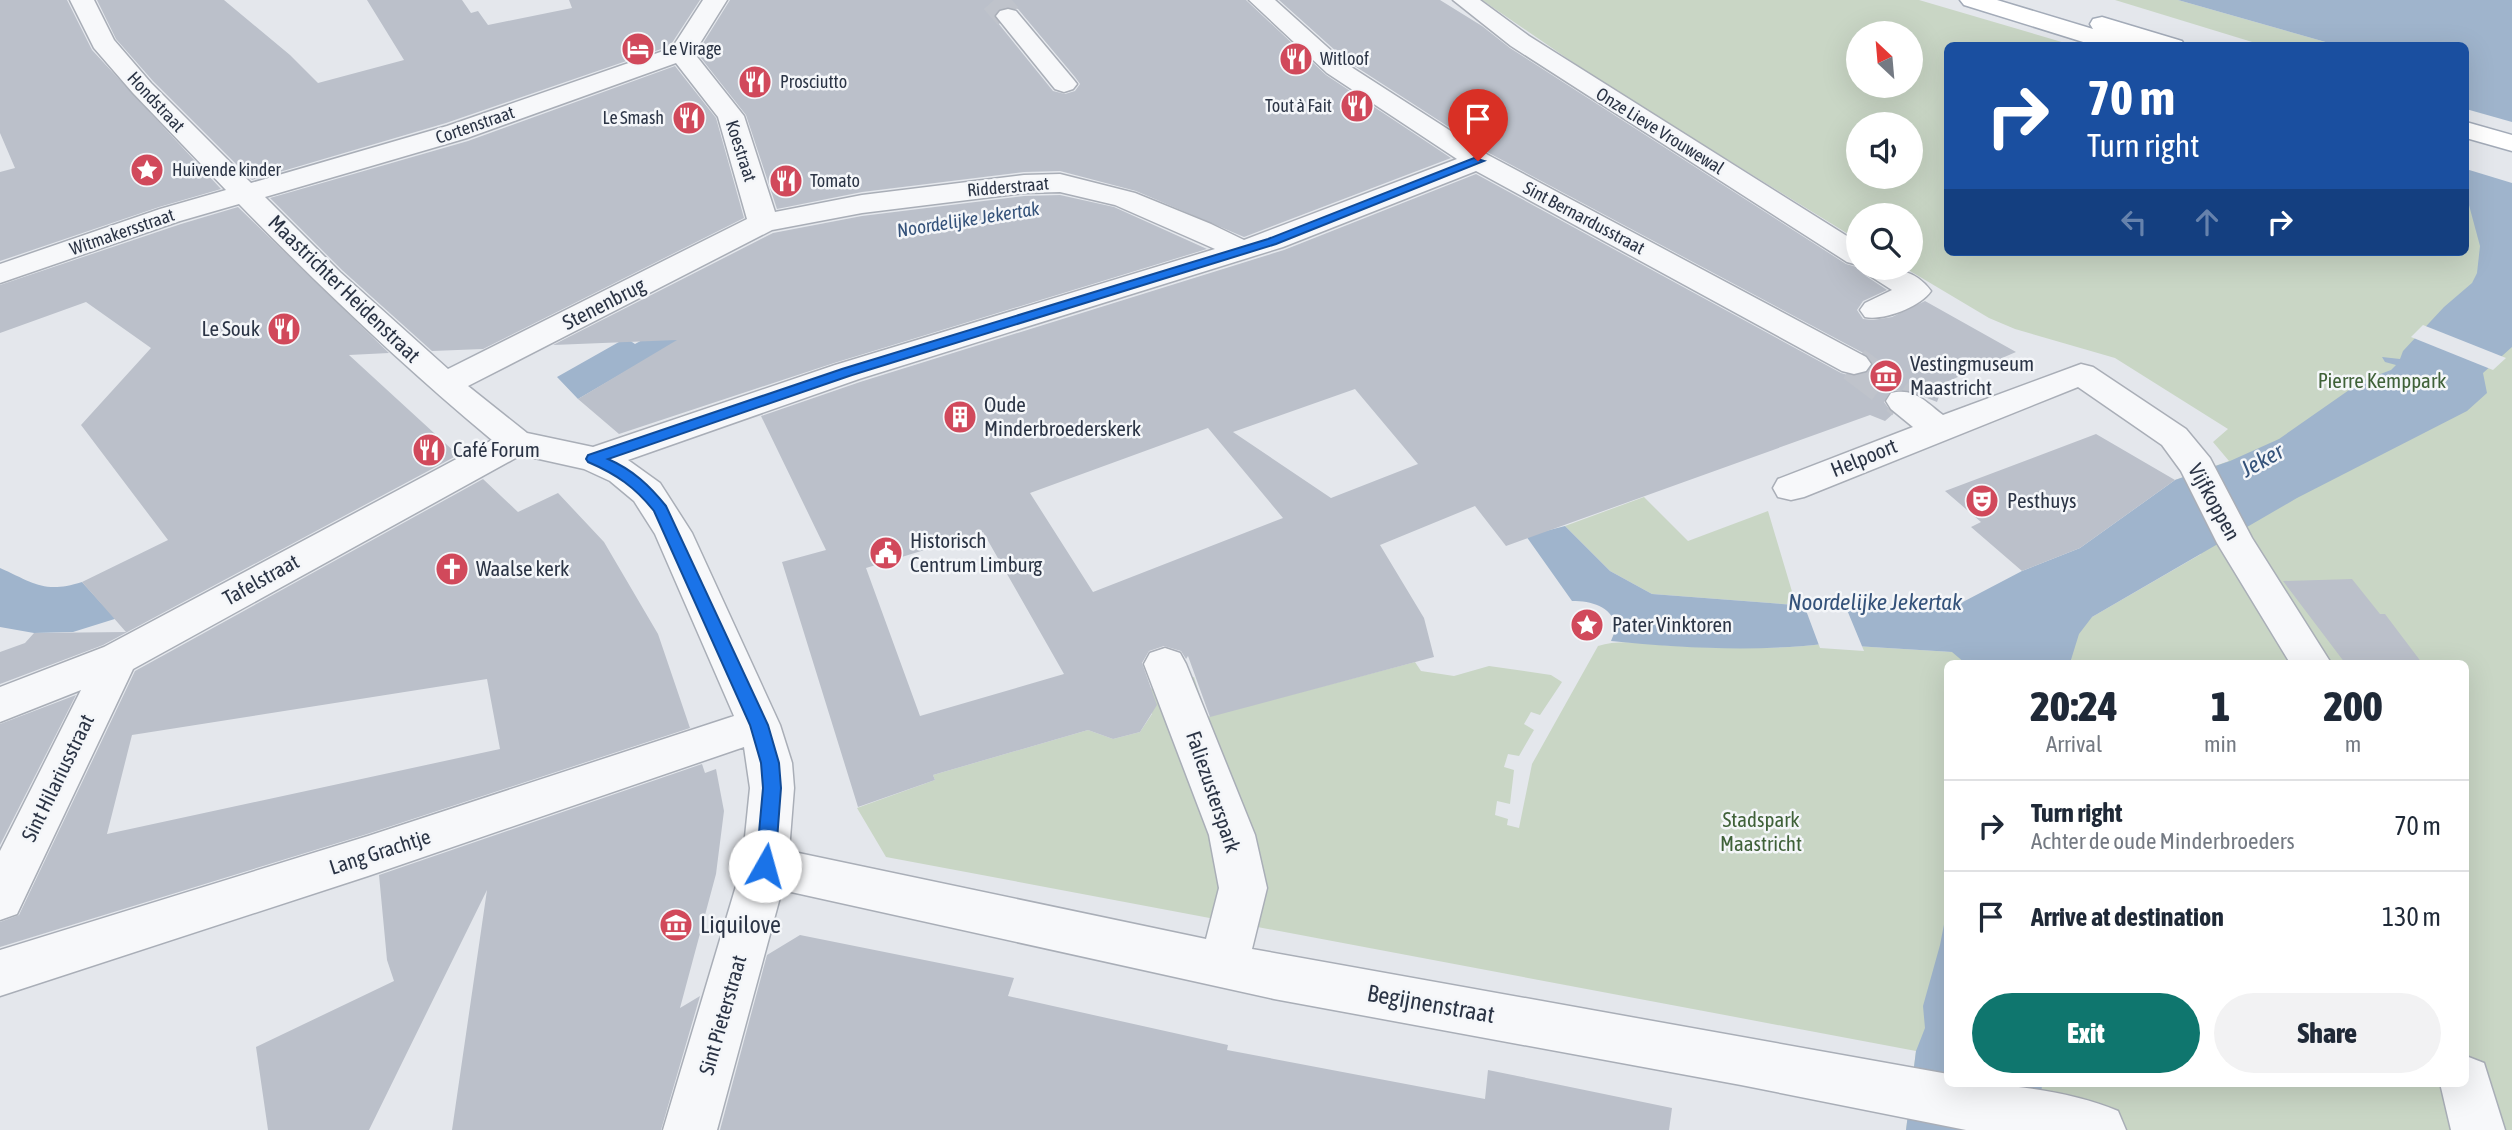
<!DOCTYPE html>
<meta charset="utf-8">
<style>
body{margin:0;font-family:"Asap Condensed",sans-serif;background:#f2f2f3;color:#1f2937;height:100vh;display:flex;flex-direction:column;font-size:26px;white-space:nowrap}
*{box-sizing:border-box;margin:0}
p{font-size:23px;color:#747a83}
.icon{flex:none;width:38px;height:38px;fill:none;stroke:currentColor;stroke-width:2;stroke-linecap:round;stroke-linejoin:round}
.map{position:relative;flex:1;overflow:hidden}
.drawer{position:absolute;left:1944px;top:660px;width:525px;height:427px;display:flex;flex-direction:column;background:#fff;border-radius:10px;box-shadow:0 7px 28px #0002}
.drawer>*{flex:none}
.top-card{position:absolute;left:1944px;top:42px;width:525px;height:214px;border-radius:10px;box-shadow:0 7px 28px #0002;background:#1a4fa0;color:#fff;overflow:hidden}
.needle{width:46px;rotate:334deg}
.buttons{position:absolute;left:1846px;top:21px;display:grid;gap:14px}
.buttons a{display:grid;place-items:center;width:77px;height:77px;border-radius:50%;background:#fff;box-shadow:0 7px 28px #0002;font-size:35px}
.pin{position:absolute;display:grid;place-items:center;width:60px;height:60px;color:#fff;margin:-72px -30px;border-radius:50% 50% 50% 0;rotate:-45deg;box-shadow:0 0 7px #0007}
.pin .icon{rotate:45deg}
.me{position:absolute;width:77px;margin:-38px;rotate:7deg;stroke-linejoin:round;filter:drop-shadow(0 0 5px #0008)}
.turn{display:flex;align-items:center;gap:24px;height:147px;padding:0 28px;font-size:32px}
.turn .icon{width:91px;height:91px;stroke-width:2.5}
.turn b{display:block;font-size:49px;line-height:60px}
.lanes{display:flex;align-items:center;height:66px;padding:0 28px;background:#0003;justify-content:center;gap:35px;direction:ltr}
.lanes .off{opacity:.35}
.eta{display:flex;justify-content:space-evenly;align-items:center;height:119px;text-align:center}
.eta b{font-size:42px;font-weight:800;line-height:49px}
.cta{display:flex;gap:14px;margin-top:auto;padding:14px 28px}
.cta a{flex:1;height:80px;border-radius:42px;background:#0f766e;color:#fff;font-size:28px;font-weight:800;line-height:80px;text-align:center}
.cta a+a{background:#f2f2f3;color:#1f2937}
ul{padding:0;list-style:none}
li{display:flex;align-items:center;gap:21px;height:91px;padding:0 28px;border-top:2px solid #e0e1e3}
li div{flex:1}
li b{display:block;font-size:26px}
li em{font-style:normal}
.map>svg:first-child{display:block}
.green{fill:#c9d6c5;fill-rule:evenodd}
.water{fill:#9fb4cc}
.pier{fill:#e4e7ec}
.building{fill:#bbc0ca;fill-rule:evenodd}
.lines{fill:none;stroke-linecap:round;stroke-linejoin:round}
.minor-tunnel-far1{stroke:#bfc3cb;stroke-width:27;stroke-dasharray:27 13;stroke-linecap:butt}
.minor-tunnel{stroke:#bfc3cb;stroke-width:36;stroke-dasharray:36 18;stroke-linecap:butt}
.minor-casing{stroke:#a9aeb7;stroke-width:3}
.major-casing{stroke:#a3abb8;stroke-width:3}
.minor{fill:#f7f8fa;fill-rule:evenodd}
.major{fill:#fff;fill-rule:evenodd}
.route{fill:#1a73e8;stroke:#114b97;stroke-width:2}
.labels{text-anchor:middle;stroke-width:5;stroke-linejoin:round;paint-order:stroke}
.far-poi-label{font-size:18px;fill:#2b3445;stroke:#f4f6f9;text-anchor:start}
.far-street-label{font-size:18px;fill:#2b3445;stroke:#f4f6f9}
.far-water-label{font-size:19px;font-style:italic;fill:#34527a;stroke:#f4f6f9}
.street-label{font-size:21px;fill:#2b3445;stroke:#f4f6f9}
.poi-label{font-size:21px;fill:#2b3445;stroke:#f4f6f9;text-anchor:start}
.park-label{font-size:21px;fill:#3f6138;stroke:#f4f6f9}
.water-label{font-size:23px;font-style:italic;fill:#34527a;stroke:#f4f6f9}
.near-poi-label{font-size:24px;fill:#2b3445;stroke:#f4f6f9;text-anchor:start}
.near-street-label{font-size:24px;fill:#2b3445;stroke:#f4f6f9}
</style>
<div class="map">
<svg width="2512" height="1130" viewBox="0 0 2512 1130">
<rect width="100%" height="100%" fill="#e4e7ec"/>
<g class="green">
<path d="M1482,0H1919L2072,45L1948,46V252H2466V169L2512,183V1130H1906L1916,1051L886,857L857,808L935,780L933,775L1088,730L1113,739L1140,732L1152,714L1142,691L1194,677L1207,717L1415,662L1421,671L1454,676L1489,666L1551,675L1562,682L1540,715L1531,712L1524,724L1534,730L1519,756L1508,754L1504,767L1514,770L1510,804L1497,801L1495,815L1508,819L1507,825L1519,828L1532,764L1598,646C1623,638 1651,645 1677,646C1725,648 1776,650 1823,644L1952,652L2092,617L2201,554L2175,480L2229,461L2213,442L2228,429L2115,358L2015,329L1989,318L1905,268H1911V215H1858V240L1600,81ZM1858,33H1911V86H1858ZM1858,124H1911V177H1858ZM1948,663H2466V1083H1948Z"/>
<path d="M2115,0H2178L2336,45H2262Z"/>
<path d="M1644,497L1688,541L1768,511L1796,605L1652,594L1610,571L1565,526Z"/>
</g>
<g class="water">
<path d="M2178,0H2512V347L2483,373L2487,393L2467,411L2297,498L2092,617L2079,634L2070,663H1965L1952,652L1823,644C1755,652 1679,648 1611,641L1617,626C1610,606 1592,601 1572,601L1526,536L1565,526L1610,571L1652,594L1796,605L1944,608L1959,604L2022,571L2080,548L2175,480L2230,461L2279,439L2362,381L2391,370L2396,365L2385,362L2382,357L2400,359L2403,351L2444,307L2472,283L2477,273L2480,246L2466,194V46L2336,45Z"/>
<path d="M693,312L709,323L578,399L557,377L626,338L635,344Z"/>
<path d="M0,568C34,583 44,594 82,582L101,603L121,617L73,632L34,633L0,627Z"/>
<path d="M1948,904V1083H2042L2039,1130H1906L1916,1051L1925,1028L1923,1006L1940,945Z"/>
</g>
<g class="pier">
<path d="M2466,109L2512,122V183L2466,169Z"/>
<path d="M2423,325L2506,358L2493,370L2411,337Z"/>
<path d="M1810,602L1845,605L1864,651L1820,648L1804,605H1811Z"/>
</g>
<g class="building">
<path d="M0,0H67L92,50L221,189L159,207L0,261V172L15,168L0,133Z"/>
<path d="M97,0H224L290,55L318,83L404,60L367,0H462L471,13L478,11L488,25L572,8L569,0H700L670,46L446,123L252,180L153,81L116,39Z"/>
<path d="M730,0H1246L1326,75L1451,158L1244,237L1136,191L1060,171L1024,172L862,192L777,209L746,115L697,53ZM1007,6L1018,9L1075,77L1080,84L1075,91L1065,94L1053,91L998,23L994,14L999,8Z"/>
<path d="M1279,0H1440L1482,26L1510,48L1846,264L1860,268L1866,276L1887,290L1863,301L1857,310L1863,319L1873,320L1892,317L1925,301L2016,352L1944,383L1937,402L1907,390H1891L1884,402L1893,414L1885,421L1870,415L1506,546L1475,506L1380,545L1424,618L1434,657L1210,717L1188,656L1186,659L1181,651L1164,646L1149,651L1142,663L1157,705L1140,732L1113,739L1088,730L933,775L935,780L858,807L782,562L826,550L761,416L860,382L1284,250L1476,174L1841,373L1855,377L1867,374L1873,366L1867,355L1489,153L1347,61ZM1355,389L1418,464L1331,498L1233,432ZM1208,428L1283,518L1093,592L1030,493ZM983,532L1064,674L920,716L866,568Z"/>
<path d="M675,66L716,118L744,218L483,349L432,351L342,270L270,198L468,141Z"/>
<path d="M1060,195L1114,207L1207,249L834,363L619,434L578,399L677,340L553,345L773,233L862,216L1024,196Z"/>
<path d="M238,207L389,353L349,355L458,455L103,645L0,684V652L25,643L34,633L126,632L82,582L168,540L81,425L151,348L86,302L0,333V285L181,224Z"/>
<path d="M2096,434L2175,480L2080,548L2022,571L1971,527L1981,522L1945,491Z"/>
<path d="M483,479L518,512L558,493L604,542L658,634L690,728L367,834L0,947V922L19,915L135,671ZM487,679L500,749L107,834L132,735Z"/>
<path d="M2352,579L2380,614H2385L2422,663H2345L2283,581Z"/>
<path d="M76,695L0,845V724Z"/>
<path d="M702,764L705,773L716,769L724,811L716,874L680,1008L700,996L661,1130H452L487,890L369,1130H268L256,1047L394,981L387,960L379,875Z"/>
<path d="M800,935L1014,978L1008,996L1228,1045L1227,1050L1485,1099L1488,1070L1672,1108L1669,1130H720L767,955Z"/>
</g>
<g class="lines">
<path class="minor-tunnel-far1" d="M994,0L1008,16"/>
<path class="minor-tunnel" d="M1854,364L1903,401"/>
<defs>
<g id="minor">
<path d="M70,0H94L114,40L151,83L251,183L447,126L672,48L703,0H727L694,53L744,116L775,212L862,195L1024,175L1060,174L1135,193L1211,224L1244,240L1457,159L1327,73L1249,0H1275L1345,63L1488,155L1866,357L1871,364L1866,371L1854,374L1842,371L1476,171L1283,247L859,379L628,460L660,483L692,533L780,725L792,763L794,788L789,851L1206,939L1219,888L1209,835L1144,664L1150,653L1165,648L1180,653L1186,664L1255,835L1267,888L1252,949L1948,1074V1083C2002,1083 2068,1090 2118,1111L2126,1130H1966L1741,1085L1274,999L782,890L717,1130H663L742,866L750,788L744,747L368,876L0,996V950L368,836L734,716L655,534L634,501L610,481L584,469L521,455L133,669L17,914L0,920V851L81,690L0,722V687L104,647L492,440C403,366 320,287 239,204L180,221L0,283V264L160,209L226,190L133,93L94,48ZM676,63L718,117L747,219L448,369L340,272L265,197L467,138ZM1060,192L1115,205L1215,249L835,365L593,447L527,433L468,386L772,230L862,213L1024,193Z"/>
<path d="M1453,0H1480L1529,36L1858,243V265L1847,262L1511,46Z"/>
<path d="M1008,9L1016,11L1073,79L1077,84L1073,89L1064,92L1055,89L1000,21L996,16L1000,11Z"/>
<path d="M1863,268C1889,268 1914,267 1931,291C1920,307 1883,321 1865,317L1860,310L1865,303L1892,290L1867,274Z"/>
<path d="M2081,364L2093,367L2186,429L2210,458L2252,538L2331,663H2290L2217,543L2181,471L2162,445L2078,387L1804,497L1791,500L1778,497L1773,488L1778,479L1913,427L1891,409L1886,401L1891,393C1914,387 1926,402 1943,415Z"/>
<path d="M2466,1056L2484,1063L2505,1130H2451L2440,1083H2466Z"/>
</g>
<g id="major">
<path d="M1960,0H1997L2093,29L2090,24L2093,19L2102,17L2182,41L2185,46H2146L2133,42L2136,46H2096L1964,5Z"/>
<path d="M2466,122L2512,135V151L2466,138Z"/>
</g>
</defs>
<use href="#minor" class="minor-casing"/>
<use href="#major" class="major-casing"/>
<use href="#minor" class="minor"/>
<use href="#major" class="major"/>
</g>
<path class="route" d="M1474,158L1484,161L1276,244L852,375L608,459C633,470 649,485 666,506L768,725L779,763L781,788L775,866L772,872L765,875L758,872L756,866L763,788L761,763L750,725L654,511C635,487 616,474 588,462L586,459L588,455L842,369L1268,239Z"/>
<defs>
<symbol id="hotel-disc" viewBox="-11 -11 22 22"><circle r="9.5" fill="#d1495b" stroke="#f4f6f9"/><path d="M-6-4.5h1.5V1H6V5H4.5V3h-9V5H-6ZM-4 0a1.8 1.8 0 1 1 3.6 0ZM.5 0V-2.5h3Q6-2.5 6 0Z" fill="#fff"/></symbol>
<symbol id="restaurant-disc" viewBox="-11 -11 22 22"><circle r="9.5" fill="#d1495b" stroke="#f4f6f9"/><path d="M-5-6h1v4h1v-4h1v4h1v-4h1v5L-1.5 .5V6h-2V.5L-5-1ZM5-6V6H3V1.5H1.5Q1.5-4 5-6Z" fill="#fff"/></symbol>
<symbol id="sight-disc" viewBox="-11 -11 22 22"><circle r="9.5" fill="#d1495b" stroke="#f4f6f9"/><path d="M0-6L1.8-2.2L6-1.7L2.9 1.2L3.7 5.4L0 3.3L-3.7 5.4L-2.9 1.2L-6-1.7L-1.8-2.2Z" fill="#fff"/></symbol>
<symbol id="museum-disc" viewBox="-11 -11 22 22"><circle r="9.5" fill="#d1495b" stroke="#f4f6f9"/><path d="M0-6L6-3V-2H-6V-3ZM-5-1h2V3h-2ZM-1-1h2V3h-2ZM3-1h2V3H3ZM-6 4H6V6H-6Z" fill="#fff"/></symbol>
<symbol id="building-disc" viewBox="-11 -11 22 22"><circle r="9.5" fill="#d1495b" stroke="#f4f6f9"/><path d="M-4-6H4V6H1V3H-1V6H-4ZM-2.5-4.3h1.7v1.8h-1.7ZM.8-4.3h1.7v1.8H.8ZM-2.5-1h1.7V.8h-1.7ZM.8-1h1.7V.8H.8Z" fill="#fff"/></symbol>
<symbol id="theatre-disc" viewBox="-11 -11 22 22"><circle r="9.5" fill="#d1495b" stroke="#f4f6f9"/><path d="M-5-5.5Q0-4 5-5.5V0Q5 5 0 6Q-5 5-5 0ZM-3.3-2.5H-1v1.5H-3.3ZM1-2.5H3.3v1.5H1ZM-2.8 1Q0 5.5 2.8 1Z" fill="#fff"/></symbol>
<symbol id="civic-disc" viewBox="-11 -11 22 22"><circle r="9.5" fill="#d1495b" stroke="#f4f6f9"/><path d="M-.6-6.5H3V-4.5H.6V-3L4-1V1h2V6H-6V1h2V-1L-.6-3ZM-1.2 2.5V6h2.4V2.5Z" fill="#fff"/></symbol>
<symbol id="church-disc" viewBox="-11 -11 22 22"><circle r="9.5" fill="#d1495b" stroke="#f4f6f9"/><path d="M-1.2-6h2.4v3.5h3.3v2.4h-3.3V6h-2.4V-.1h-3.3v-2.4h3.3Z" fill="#fff"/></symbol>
</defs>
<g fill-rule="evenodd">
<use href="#hotel-disc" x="619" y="30" width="38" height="38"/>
<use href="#restaurant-disc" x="1277" y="40" width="38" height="38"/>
<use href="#restaurant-disc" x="736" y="63" width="38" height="38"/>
<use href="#restaurant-disc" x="1338" y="87" width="38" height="38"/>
<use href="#restaurant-disc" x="670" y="99" width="38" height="38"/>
<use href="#sight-disc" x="128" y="151" width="38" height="38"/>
<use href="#restaurant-disc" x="767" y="162" width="38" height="38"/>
<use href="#restaurant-disc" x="265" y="310" width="38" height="38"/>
<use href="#museum-disc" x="1867" y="357" width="38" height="38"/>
<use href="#building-disc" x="941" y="398" width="38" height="38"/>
<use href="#restaurant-disc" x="410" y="431" width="38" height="38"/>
<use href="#theatre-disc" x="1963" y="482" width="38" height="38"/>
<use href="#civic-disc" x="867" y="534" width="38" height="38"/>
<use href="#church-disc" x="433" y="550" width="38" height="38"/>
<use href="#sight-disc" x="1568" y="606" width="38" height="38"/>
<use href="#museum-disc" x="657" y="906" width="38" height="38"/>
</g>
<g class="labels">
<g class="far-poi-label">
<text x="662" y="55">Le Virage</text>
<text x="1320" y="65">Witloof</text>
<text x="780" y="88">Prosciutto</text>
<text x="1332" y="112" text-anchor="end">Tout à Fait</text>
<text x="664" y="124" text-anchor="end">Le Smash</text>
<text x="172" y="176">Huivende kinder</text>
<text x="810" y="187">Tomato</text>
</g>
<g class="far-street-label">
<text transform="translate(156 102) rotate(47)" y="6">Hondstraat</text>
<text transform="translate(475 125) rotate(-19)" y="6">Cortenstraat</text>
<text transform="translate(1660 131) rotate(32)" y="6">Onze Lieve Vrouwewal</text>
<text transform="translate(741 151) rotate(72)" y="6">Koestraat</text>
<text transform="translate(1008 187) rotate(-5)" y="6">Ridderstraat</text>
<text transform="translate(1584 218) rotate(28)" y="6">Sint Bernardusstraat</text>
<text transform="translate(122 232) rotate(-19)" y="6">Witmakersstraat</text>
</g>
<g class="far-water-label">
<text transform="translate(968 219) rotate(-9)" y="7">Noordelijke Jekertak</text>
</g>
<g class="street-label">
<text transform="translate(344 289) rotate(44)" y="7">Maastrichter Heidenstraat</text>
<text transform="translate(604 304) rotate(-27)" y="7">Stenenbrug</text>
<text transform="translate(1864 458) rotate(-22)" y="7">Helpoort</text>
<text transform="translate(2214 502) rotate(61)" y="7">Vijfkoppen</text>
<text transform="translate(261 580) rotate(-29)" y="7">Tafelstraat</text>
<text transform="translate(58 778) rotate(-64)" y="7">Sint Hilariusstraat</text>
<text transform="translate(1213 792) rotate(71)" y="7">Faliezusterspark</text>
<text transform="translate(380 852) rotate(-18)" y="7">Lang Grachtje</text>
<text transform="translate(723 1015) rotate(-74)" y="7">Sint Pieterstraat</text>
</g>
<g class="poi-label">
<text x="260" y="336" text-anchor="end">Le Souk</text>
<text x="1910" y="371">Vestingmuseum<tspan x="1910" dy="24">Maastricht</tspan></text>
<text x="984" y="412">Oude<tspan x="984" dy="24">Minderbroederskerk</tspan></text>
<text x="453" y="457">Café Forum</text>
<text x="2007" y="508">Pesthuys</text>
<text x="910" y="548">Historisch<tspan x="910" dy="24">Centrum Limburg</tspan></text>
<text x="476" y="576">Waalse kerk</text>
<text x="1612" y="632">Pater Vinktoren</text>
</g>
<g class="park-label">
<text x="2382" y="388">Pierre Kemppark</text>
<text x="1761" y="827">Stadspark<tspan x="1761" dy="24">Maastricht</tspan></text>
</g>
<g class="water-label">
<text transform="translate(2262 460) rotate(-29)" y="8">Jeker</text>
<text x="1875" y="610">Noordelijke Jekertak</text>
</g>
<g class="near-poi-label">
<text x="700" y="933">Liquilove</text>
</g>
<g class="near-street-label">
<text transform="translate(1431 1004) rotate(10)" y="8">Begijnenstraat</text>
</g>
</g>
</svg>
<div class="buttons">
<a><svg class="needle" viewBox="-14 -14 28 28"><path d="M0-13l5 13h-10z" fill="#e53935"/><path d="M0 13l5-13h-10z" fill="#747a83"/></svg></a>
<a><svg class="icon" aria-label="sound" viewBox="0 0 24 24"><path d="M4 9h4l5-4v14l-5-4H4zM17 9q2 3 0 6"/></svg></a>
<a><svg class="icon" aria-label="search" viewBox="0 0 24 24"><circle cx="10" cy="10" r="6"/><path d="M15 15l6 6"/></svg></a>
</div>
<div class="pin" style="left:1478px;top:161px;background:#d93025"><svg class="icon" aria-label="arrive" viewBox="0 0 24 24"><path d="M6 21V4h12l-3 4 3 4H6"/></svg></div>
<svg class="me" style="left:765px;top:866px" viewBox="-20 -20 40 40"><circle r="19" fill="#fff"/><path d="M0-13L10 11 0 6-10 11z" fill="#1a73e8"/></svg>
<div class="top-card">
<div class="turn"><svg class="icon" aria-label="right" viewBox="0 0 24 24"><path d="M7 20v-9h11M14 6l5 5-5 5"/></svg><div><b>70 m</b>Turn right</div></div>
<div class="lanes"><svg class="icon off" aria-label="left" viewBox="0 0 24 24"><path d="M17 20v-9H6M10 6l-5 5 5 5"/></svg><svg class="icon off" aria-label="ahead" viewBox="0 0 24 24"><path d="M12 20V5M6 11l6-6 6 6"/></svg><svg class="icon" aria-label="right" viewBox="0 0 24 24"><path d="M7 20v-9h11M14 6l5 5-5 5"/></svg></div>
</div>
<section class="drawer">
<div class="eta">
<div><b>20:24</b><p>Arrival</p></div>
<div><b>1</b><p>min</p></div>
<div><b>200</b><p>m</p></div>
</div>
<ul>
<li><svg class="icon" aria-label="right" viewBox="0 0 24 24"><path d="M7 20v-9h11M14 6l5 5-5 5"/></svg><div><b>Turn right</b><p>Achter de oude Minderbroeders</p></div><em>70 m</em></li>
<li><svg class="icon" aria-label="arrive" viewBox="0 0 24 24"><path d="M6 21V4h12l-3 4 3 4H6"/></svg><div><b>Arrive at destination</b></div><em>130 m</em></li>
</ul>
<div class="cta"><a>Exit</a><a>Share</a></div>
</section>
</div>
